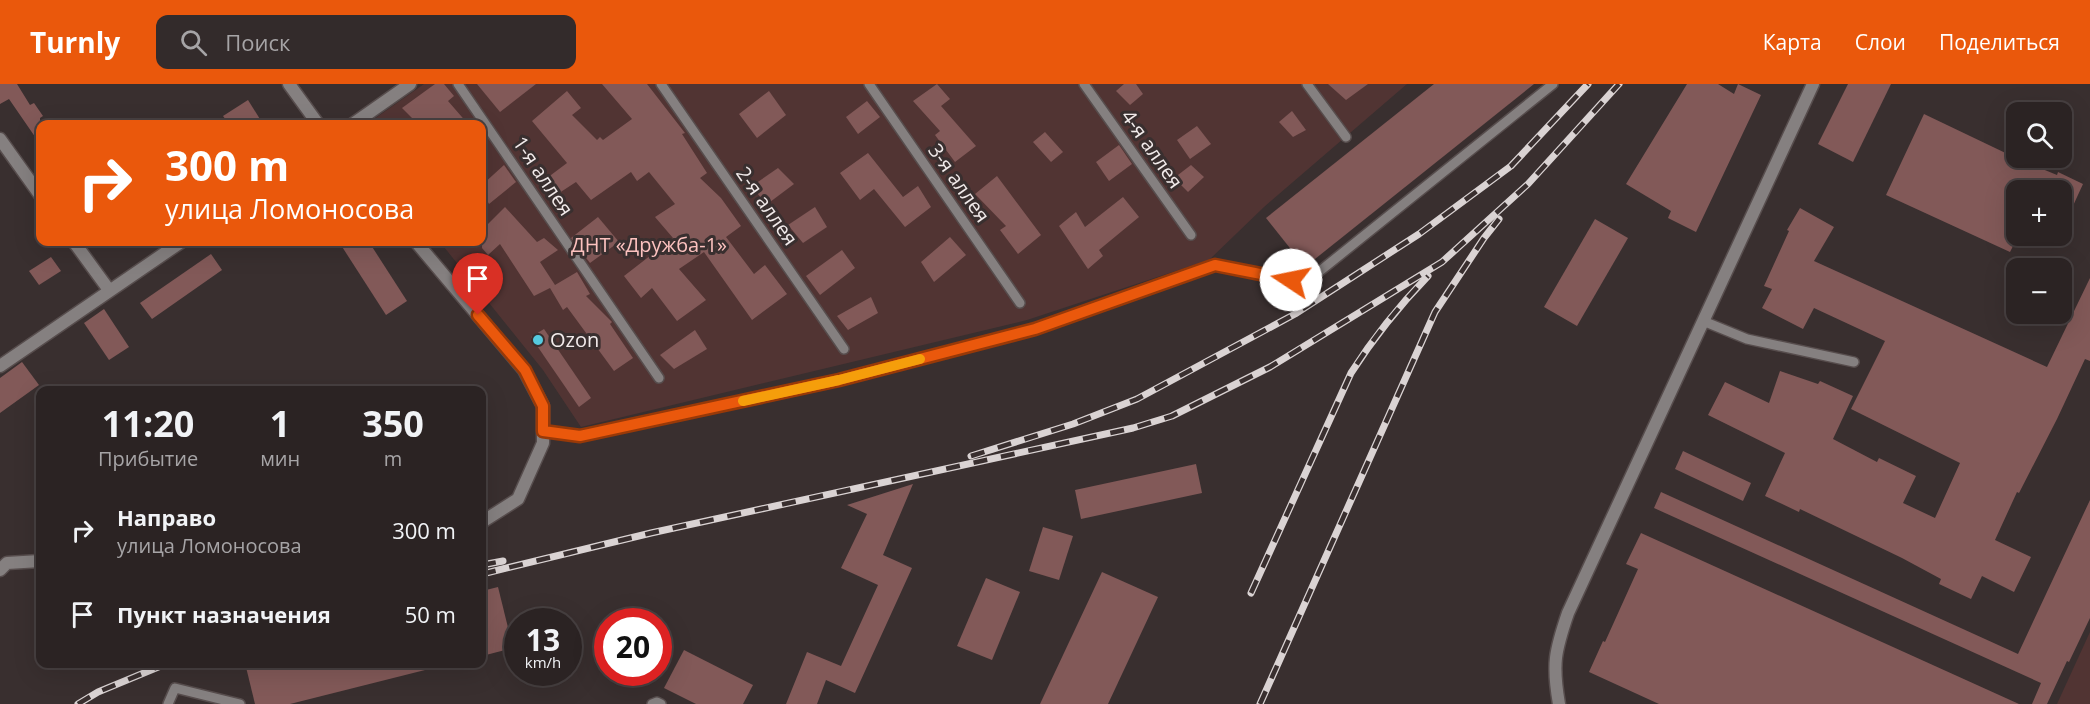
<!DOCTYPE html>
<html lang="ru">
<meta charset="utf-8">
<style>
body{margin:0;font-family:"Open Sans",sans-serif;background:#332b2b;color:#f1f3f6;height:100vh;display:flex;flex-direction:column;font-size:22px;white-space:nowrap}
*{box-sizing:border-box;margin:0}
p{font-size:20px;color:#a6a4a6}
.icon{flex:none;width:33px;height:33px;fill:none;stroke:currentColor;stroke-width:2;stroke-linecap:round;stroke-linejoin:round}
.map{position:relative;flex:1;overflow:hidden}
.details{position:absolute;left:36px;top:302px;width:450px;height:282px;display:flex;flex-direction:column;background:#2b2323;border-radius:12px;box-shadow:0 6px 24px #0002,0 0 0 2px #474041}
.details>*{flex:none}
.banner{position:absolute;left:36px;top:36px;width:450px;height:126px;border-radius:12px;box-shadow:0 6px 24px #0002,0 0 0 2px #474041;background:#ea580c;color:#fff;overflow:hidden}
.tools{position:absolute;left:2006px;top:18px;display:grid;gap:12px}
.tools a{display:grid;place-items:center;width:66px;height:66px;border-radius:12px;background:#2b2323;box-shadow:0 6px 24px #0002,0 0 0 2px #474041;font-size:30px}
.speed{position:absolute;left:504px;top:524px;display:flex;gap:12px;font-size:30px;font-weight:700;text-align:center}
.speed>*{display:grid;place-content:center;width:78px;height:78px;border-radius:50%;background:#2b2323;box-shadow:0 6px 24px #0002,0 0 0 2px #474041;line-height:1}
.speed small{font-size:15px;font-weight:400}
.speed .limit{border:9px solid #d22;background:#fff;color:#111}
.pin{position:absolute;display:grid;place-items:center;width:51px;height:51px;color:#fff;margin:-62px -26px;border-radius:50% 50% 50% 0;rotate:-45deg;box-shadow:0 0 6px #0007}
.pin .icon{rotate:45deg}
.me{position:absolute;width:66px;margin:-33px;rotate:281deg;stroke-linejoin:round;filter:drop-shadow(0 0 4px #0008)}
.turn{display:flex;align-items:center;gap:21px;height:126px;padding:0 30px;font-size:27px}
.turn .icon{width:78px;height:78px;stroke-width:2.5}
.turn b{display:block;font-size:42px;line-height:51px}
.eta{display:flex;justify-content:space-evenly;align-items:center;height:102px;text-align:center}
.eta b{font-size:36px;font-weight:700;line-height:42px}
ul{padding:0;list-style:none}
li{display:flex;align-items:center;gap:18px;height:84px;padding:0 30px}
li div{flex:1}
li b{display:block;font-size:22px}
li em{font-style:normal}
header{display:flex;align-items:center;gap:36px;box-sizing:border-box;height:84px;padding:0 30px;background:#ea580c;color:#fff}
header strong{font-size:28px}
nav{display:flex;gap:33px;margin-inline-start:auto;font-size:21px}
.search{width:420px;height:54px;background:#332b2b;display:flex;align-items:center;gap:15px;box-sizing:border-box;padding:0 21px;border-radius:12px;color:#a6a4a6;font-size:22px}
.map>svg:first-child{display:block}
.green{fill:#513433}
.building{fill:#825958}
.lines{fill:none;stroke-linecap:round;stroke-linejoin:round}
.service-casing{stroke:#574d4d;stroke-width:12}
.minor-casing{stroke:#574d4d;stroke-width:15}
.tertiary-casing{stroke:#574d4d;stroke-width:15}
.service{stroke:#858080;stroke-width:9}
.minor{stroke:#858080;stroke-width:12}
.tertiary{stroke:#858080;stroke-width:12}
.rail-casing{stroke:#dad3d3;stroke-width:7}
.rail{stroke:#392f2f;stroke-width:4.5;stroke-dasharray:14;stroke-linecap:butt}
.route-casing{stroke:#983908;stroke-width:15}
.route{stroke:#ea580c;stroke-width:10}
.slow{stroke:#f59e0b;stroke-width:10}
.poi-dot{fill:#55cadf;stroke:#392f2f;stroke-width:2}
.labels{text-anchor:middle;stroke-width:6;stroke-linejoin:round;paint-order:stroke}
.street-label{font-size:20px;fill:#f2ebeb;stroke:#392f2f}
.park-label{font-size:20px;fill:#fcc2bf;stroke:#392f2f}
.poi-label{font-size:20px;fill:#f2ebeb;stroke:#392f2f;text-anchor:start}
</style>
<header>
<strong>Turnly</strong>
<div class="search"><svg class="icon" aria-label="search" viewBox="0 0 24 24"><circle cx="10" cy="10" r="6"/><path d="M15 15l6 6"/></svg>Поиск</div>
<nav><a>Карта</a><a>Слои</a><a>Поделиться</a></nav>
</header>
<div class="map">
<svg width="2090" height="620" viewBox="0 0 2090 620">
<rect width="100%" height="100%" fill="#392f2f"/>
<g class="green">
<path d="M424,0H1407L1264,123L1209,176L1027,236L581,343L543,286L440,158H482V40H367Z"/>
<path d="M2090,548V620H2057Z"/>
</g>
<g class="building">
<path d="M0,0H17L30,21L34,19L43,32L40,34V60L9,15L0,20Z"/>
<path d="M435,0H444L454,12L448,17L468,40H418L402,24Z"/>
<path d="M477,0H536L500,28Z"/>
<path d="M602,0H647L685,49L682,50L707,89L700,94L721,114L741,142L726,153L754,190L765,181L787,210L752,236L704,168L679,185L706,216L677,237L652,204L641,214L624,192L673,154L655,133L675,120L649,88L637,97L631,88L591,116L576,98L550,115L539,100L567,79L532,37L567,7L581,24L572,31L597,56L600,53L603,56L632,35Z"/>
<path d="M937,0L950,15L941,22L976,62L955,78L935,51L940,47L913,17Z"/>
<path d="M1124,0H1136L1143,10L1130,21L1116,7Z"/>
<path d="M1328,0H1368L1346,16Z"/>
<path d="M1434,0H1534L1305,183L1266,134Z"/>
<path d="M1687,0H1718L1734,10L1738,0L1761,11L1696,148L1668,134L1671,127L1626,100Z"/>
<path d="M1848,0H1891L1853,78L1818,60Z"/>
<path d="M769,7L786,31L757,54L739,30Z"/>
<path d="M248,16L263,40H229L223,32Z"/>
<path d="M867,17L880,33L858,50L846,33Z"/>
<path d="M1292,27L1306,46L1293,53L1279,38Z"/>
<path d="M1924,30L2016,74L2057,91L2058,88L2083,100L2061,148V106H2016V156L2010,168L1886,111Z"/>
<path d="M1197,42L1211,60L1190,75L1177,56Z"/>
<path d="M1045,48L1063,68L1051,78L1033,58Z"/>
<path d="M1119,61L1132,80L1109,97L1096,78Z"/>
<path d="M868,69L903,113L918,102L931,123L905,143L874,105L860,116L840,89Z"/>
<path d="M504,81L516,98L489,120L482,108V101Z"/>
<path d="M1191,81L1204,93L1188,108L1174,94Z"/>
<path d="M778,84L794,100L766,121L752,102Z"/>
<path d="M997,92L1041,151L1018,170L1000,146L1006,142L975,110Z"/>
<path d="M1123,113L1139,133L1099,166L1103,172L1088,185L1059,142L1076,128L1085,143Z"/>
<path d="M505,123L537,158L544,154L558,166L540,178L555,201L577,188L590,210L586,212L612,238L610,240L633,274L614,287L567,223L563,226L550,204L534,212L500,160L488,171L482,164V146Z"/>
<path d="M815,123L827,143L803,159L788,141Z"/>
<path d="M1800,124L1834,143L1814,177L2047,283L2090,194V277L2085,275L2057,335L2019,409L2017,408L1995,456L2031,473L2014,508L1982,492L1971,515L1939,500L1941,495L1902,474L1800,425L1799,428L1765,412L1785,369L1708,331L1725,298L1769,319L1780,287L1818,300L1820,297L1853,312L1833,355L1877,378L1879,374L1916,392L1903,419L1935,434L1960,379L1851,325L1885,257L1814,224L1803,245L1762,224L1772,205L1764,202L1789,147L1787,146Z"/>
<path d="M598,133L619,158L590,179L571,154Z"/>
<path d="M1595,135L1628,154L1577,242L1544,223Z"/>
<path d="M950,153L966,171L934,198L921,178Z"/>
<path d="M339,158H369L407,217L386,231Z"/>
<path d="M842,166L855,184L820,211L806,192Z"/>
<path d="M211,170L222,186L152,235L140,219Z"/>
<path d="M51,173L61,187L39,201L29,187Z"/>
<path d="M871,213L878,229L848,246L837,232Z"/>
<path d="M104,225L129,263L109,276L84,239Z"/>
<path d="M544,245L591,314L579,323L531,253Z"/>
<path d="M695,246L707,265L674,285L660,271Z"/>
<path d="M22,278L39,301L0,329V294Z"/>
<path d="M1683,367L1751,399L1743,417L1675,385Z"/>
<path d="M1196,380L1202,409L1081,435L1075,406Z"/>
<path d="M913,400L883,471L912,484L855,609L826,596L817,620H786L807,568L841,582L878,501L841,484L867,430L847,421Z"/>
<path d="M1661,408L2018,570L2090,416V534L2069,578L2067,577L2047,620H2032L2041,599L1654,424Z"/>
<path d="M1043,443L1073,452L1059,496L1029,487Z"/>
<path d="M1641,449L2019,620H1659L1589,588L1603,557L1605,558L1638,485L1626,480Z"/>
<path d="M1102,488L1158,513L1108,620H1040Z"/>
<path d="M986,494L1020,508L992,576L957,562Z"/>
<path d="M498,503L513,564L482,572V507Z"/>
<path d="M684,566L753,601L743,620H696L664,604Z"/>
<path d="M245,579H432L433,584L290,620H255Z"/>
</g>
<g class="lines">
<defs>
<g id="service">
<path d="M458,0L659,294"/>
<path d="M661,0L844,265"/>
<path d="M869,0L1020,219"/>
<path d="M1084,0L1191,151"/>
<path d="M1307,0L1346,53"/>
<path d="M1703,237L1747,255L1854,278"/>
<path d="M543,347L580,352L839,296L1035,245L1215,181L1291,196L1310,195L1553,0"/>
<path d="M168,620L175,604L240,620"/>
<path d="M652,620L657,618L661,620"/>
</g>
<g id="minor">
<path d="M353,40L410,0"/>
<path d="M0,55L40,111"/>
<path d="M74,158L109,206"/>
<path d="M0,282L181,158"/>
<path d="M1559,620C1552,580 1555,567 1568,529L1813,0"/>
</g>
<g id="tertiary">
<path d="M289,0L318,40"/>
<path d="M416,158L524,286L543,322V359L518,415L482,438"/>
<path d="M0,486L7,479L40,477"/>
</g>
</defs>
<use href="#service" class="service-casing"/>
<use href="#minor" class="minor-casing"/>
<use href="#tertiary" class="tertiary-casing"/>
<use href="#service" class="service"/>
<use href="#minor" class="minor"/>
<use href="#tertiary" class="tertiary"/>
<defs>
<g id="rail">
<path d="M971,372L1073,340L1137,315L1295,230L1419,150L1511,82L1588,0"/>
<path d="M482,481L503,477"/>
<path d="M482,490L651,449L1133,344L1172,332L1270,283L1442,178L1528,100L1619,0"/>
<path d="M1251,509L1351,289C1374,253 1399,222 1428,192"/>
<path d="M78,620L98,608L168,579"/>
<path d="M1260,620L1435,228L1484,154L1499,135"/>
</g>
</defs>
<use href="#rail" class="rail-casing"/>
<use href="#rail" class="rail"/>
</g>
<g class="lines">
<defs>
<path id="route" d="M478,231L525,286L543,322V347L580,352L839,296L1035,245L1215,181L1291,196"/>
</defs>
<use href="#route" class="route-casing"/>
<use href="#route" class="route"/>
<path class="slow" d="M743,317L839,296L920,275"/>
</g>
<circle class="poi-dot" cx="538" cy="256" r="6"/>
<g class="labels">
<g class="street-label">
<text transform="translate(1152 65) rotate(55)" y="7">4-я аллея</text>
<text transform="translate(543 92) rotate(56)" y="7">1-я аллея</text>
<text transform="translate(959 99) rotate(55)" y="7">3-я аллея</text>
<text transform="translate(767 122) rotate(55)" y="7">2-я аллея</text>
</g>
<g class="park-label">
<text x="649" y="168">ДНТ «Дружба-1»</text>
</g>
<g class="poi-label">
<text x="550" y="263">Ozon</text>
</g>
</g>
</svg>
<div class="tools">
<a><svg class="icon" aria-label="search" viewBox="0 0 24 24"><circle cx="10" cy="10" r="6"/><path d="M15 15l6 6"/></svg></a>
<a>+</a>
<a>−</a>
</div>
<div class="speed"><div>13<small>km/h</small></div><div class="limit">20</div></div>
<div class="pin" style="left:478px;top:231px;background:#d93025"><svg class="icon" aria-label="arrive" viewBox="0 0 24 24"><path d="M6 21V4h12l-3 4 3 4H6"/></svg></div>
<svg class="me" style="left:1291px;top:196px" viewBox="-20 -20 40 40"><circle r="19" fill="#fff"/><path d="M0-13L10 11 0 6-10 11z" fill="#ea580c"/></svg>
<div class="banner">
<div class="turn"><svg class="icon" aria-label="right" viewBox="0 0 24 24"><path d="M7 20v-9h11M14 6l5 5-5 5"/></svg><div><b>300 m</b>улица Ломоносова</div></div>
</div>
<section class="details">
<div class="eta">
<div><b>11:20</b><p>Прибытие</p></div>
<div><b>1</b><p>мин</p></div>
<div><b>350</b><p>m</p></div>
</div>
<ul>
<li><svg class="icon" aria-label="right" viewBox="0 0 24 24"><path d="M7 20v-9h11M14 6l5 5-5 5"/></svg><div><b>Направо</b><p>улица Ломоносова</p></div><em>300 m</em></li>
<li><svg class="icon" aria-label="arrive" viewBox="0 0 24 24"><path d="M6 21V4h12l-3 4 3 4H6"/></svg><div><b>Пункт назначения</b></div><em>50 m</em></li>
</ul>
</section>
</div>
